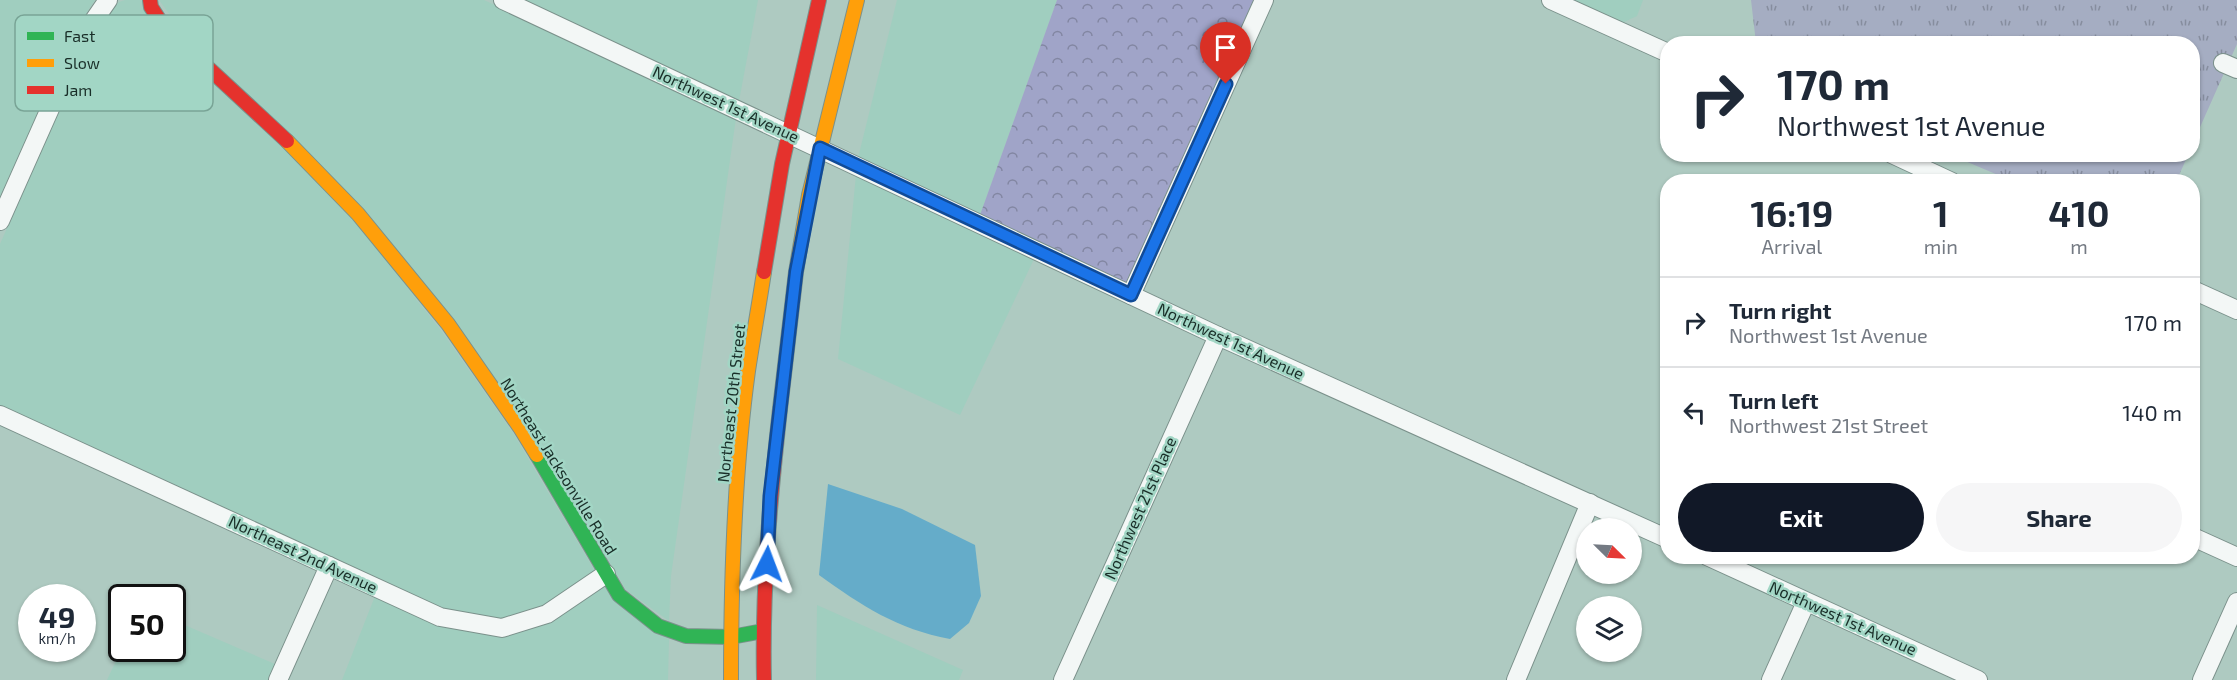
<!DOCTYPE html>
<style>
body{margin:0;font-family:"Exo 2",sans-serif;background:#f6f6f7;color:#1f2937;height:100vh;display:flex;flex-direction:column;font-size:22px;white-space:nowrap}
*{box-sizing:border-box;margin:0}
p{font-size:20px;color:#747a83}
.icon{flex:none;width:33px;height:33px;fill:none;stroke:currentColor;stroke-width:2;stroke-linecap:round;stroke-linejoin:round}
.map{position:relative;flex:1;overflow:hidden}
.drawer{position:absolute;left:1660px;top:174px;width:540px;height:390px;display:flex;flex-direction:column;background:#fff;border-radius:24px;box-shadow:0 2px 4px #0004}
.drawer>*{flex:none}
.top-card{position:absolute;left:1660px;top:36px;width:540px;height:126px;border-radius:24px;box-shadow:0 2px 4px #0004;background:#fff;color:#1f2937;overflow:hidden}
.needle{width:39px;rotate:114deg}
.tools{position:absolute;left:1576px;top:518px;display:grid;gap:12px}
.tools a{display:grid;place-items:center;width:66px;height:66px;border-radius:50%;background:#fff;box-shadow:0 2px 4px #0004;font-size:30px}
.speed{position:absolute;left:18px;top:584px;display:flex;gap:12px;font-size:30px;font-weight:700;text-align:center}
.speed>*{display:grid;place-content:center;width:78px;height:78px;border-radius:50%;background:#fff;box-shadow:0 2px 4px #0004;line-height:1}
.speed small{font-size:15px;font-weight:400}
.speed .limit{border:3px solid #111;border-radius:9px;background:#fff;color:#111}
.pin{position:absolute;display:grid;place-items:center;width:51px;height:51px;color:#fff;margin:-62px -26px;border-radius:50% 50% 50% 0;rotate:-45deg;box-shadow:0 0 6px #0007}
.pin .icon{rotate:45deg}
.me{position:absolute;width:66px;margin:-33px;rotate:3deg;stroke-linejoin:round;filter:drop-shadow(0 0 4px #0008)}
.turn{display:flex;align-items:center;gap:21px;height:126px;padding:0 18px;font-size:27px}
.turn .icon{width:78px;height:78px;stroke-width:2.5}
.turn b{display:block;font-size:42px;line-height:51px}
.eta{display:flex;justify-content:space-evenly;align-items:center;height:102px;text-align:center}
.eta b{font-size:36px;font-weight:700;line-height:42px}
.primary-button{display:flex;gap:12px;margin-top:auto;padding:12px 18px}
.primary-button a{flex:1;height:69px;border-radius:36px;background:#111827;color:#fff;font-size:24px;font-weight:700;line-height:69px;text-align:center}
.primary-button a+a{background:#f6f6f7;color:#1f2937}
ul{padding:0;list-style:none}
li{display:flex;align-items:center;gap:18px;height:90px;padding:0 18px;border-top:2px solid #e0e1e3}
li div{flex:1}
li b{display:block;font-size:22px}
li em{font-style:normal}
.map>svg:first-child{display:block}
.built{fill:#a0cebf}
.grass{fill:url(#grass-tufts)}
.forest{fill:url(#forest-crowns)}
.water{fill:#65acc9}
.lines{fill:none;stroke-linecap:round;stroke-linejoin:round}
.street-casing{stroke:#7b918b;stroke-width:20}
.fast-casing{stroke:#7b918b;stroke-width:16}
.slow-casing{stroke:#7b918b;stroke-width:16}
.jam-casing{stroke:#7b918b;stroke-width:16}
.street{stroke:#f3f7f6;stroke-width:18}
.fast{stroke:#30b455;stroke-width:14}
.slow{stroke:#ff9f0a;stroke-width:14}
.jam{stroke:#e5322d;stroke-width:14}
.route-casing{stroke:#114b97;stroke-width:15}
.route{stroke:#1a73e8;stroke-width:10}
.labels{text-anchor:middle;stroke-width:5;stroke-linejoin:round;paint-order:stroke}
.street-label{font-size:16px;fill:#192e28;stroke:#a2d6c5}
.key{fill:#a2d6c5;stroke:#79a496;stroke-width:1.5}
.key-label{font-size:16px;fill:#192e28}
</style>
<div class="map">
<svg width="2237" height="680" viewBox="0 0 2237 680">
<defs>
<pattern id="grass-tufts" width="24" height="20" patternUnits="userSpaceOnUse" patternTransform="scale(1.5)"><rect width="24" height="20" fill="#a5adc2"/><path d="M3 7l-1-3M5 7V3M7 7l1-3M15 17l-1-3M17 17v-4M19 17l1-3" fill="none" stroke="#868d9e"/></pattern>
<pattern id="forest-crowns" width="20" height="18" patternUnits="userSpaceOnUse" patternTransform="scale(1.5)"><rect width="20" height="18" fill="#a0a4c8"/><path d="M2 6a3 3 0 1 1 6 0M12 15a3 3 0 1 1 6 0" fill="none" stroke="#8286a2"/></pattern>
</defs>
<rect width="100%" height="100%" fill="#aecac1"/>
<g class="built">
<path d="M0,0H95L73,34L0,197Z"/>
<path d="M125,0H141L351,219L440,329L513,433L595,571L542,607L501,619L442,609L0,406V244L89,43L109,13L119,2Z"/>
<path d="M159,0H484L736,118L671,576L669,621L626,590L529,426L188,40Z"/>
<path d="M523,0H758L739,101Z"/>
<path d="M897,0H1057L980,215L858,158Z"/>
<path d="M1571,0H1643L1637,16L1622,23Z"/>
<path d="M856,175L1034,259L960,415L838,359Z"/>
<path d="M604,587L669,639L668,680H342L375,596L506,636L553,621Z"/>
<path d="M817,605L963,670L959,680H816Z"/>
<path d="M173,620L275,664L268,680H107L122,648H172Z"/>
</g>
<g class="grass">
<path d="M1751,0H2237V44L2193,143V44L1756,43Z"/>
<path d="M1951,155H2188L2176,182L2012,181Z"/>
</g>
<path class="forest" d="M1057,0H1254L1126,284L980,215Z"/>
<path class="water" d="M828,484L902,509L975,545L981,596L969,623L950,639C897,629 862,606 819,575Z"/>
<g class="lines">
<defs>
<g id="street">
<path d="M503,0L1218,336L1668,539"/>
<path d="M1551,0L1668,53"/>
<path d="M2223,63L2237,69"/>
<path d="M1892,154L1952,182"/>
<path d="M0,221L81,39L108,0"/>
<path d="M2193,290L2237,310"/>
<path d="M1131,295L1264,0"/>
<path d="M0,415L440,617L502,628L547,614L606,574"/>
<path d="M2193,537L2237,557"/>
<path d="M1707,556L1978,680"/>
<path d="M278,680L329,566"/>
<path d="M1063,680L1218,336"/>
<path d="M1516,680L1590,503"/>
<path d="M1771,680L1806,602"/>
<path d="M2202,680L2237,602"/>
</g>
<path id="fast" d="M537,455L619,595L658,626L686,636L731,637L763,631"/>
<g id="slow">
<path d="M287,141L358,214L448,324L521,429L537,455"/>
<path d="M780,409L796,272L809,195L857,0"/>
<path d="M731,680C731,577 734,473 748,371C753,338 759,305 764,272"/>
</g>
<g id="jam">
<path d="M150,0L151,7L164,27L287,141"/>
<path d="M764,272L782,164L819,0"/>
<path d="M764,680C762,589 770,499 780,409"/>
</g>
</defs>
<use href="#street" class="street-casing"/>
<use href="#fast" class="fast-casing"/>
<use href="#slow" class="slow-casing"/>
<use href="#jam" class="jam-casing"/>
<use href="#street" class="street"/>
<use href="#fast" class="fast"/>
<use href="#slow" class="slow"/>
<use href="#jam" class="jam"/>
</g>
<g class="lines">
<defs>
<path id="route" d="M767,564L770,496L796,272L820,148L1131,295L1226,84"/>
</defs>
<use href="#route" class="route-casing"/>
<use href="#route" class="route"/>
</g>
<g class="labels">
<g class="street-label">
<text transform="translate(726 104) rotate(25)" y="6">Northwest 1st Avenue</text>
<text transform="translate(1231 341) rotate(25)" y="6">Northwest 1st Avenue</text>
<text transform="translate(731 403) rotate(-84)" y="6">Northeast 20th Street</text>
<text transform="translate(559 466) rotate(58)" y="6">Northeast Jacksonville Road</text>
<text transform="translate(1140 508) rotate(-66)" y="6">Northwest 21st Place</text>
<text transform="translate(303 554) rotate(25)" y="6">Northeast 2nd Avenue</text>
<text transform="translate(1843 618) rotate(24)" y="6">Northwest 1st Avenue</text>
</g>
</g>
<rect x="15" y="15" width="198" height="96" rx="9" class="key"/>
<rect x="27" y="32" width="27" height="8" fill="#30b455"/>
<rect x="27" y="59" width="27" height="8" fill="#ff9f0a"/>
<rect x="27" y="86" width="27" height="8" fill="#e5322d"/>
<g class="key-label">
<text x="64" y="42">Fast</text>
<text x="64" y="69">Slow</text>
<text x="64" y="96">Jam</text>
</g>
</svg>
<div class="tools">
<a><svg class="needle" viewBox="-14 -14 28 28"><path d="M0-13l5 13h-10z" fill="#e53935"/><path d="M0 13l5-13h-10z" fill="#747a83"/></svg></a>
<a><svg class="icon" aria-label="layers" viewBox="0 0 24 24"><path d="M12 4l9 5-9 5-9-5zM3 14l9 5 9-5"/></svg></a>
</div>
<div class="speed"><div>49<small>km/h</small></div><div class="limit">50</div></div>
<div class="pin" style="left:1226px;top:84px;background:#d93025"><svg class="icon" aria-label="arrive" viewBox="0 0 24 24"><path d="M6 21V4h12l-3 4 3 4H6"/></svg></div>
<svg class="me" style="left:767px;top:564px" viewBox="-20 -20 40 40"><path d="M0-17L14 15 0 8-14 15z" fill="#1a73e8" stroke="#fff" stroke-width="4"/></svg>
<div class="top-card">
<div class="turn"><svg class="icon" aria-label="right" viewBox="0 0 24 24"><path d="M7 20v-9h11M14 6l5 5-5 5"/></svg><div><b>170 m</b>Northwest 1st Avenue</div></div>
</div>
<section class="drawer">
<div class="eta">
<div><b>16:19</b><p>Arrival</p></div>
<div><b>1</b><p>min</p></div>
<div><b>410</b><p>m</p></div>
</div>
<ul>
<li><svg class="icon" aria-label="right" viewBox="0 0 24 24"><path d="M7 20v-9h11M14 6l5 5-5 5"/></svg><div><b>Turn right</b><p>Northwest 1st Avenue</p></div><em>170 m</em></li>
<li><svg class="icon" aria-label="left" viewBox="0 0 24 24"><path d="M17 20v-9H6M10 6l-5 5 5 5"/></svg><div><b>Turn left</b><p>Northwest 21st Street</p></div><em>140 m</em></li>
</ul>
<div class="primary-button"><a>Exit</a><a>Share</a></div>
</section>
</div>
